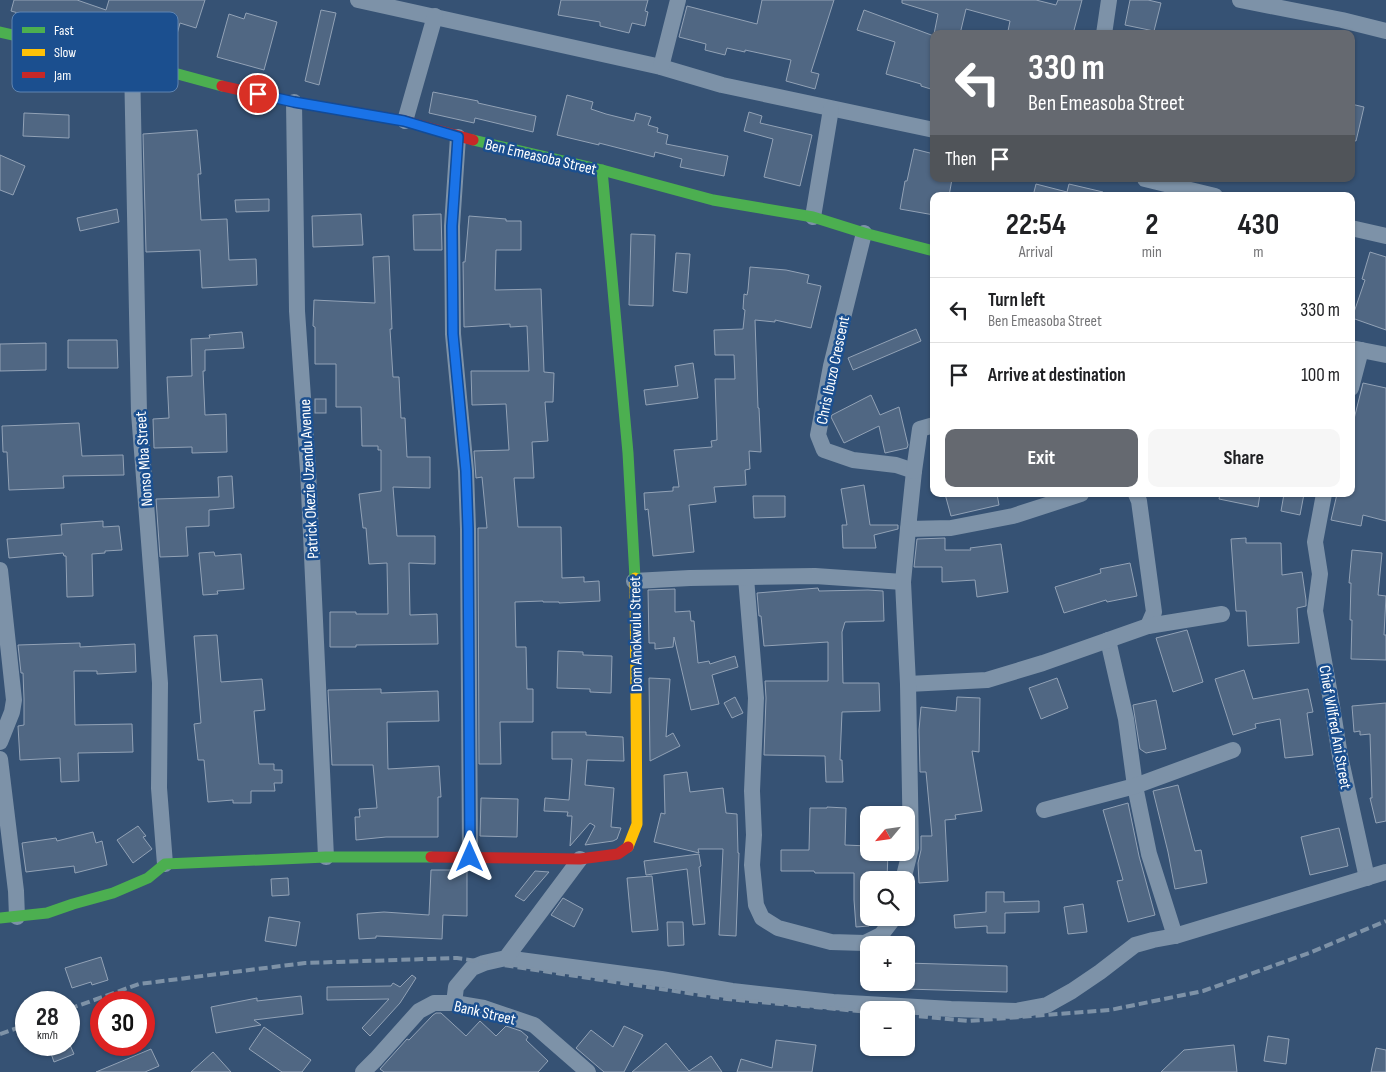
<!DOCTYPE html>
<meta charset="utf-8">
<style>
body{margin:0;font-family:"Sofia Sans Condensed",sans-serif;background:#f6f6f6;color:#202124;height:100vh;display:flex;flex-direction:column;font-size:19px;white-space:nowrap}
*{box-sizing:border-box;margin:0}
p{font-size:16px;color:#757577}
.icon{flex:none;width:28px;height:28px;fill:none;stroke:currentColor;stroke-width:2;stroke-linecap:round;stroke-linejoin:round}
.map{position:relative;flex:1;overflow:hidden}
.panel{position:absolute;left:930px;top:192px;width:425px;height:305px;display:flex;flex-direction:column;background:#fff;border-radius:10px;box-shadow:0 1px 4px #0004}
.panel>*{flex:none}
.banner{position:absolute;left:930px;top:30px;width:425px;height:152px;border-radius:10px;box-shadow:0 1px 4px #0004;background:#656970;color:#fff;overflow:hidden}
.needle{width:32px;rotate:241deg}
.controls{position:absolute;left:860px;top:806px;display:grid;gap:10px}
.controls a{display:grid;place-items:center;width:55px;height:55px;border-radius:10px;background:#fff;box-shadow:0 1px 4px #0004;font-size:25px}
.speed{position:absolute;left:15px;top:991px;display:flex;gap:10px;font-size:25px;font-weight:700;text-align:center}
.speed>*{display:grid;place-content:center;width:65px;height:65px;border-radius:50%;background:#fff;box-shadow:0 1px 4px #0004;line-height:1}
.speed small{font-size:12px;font-weight:400}
.speed .limit{border:8px solid #d22;background:#fff;color:#111}
.pin{position:absolute;display:grid;place-items:center;width:42px;height:42px;color:#fff;margin:-21px;border:2px solid #fff;border-radius:50%;box-shadow:0 1px 5px #0007}
.me{position:absolute;width:55px;margin:-28px;rotate:0deg;stroke-linejoin:round;filter:drop-shadow(0 0 4px #0008)}
.turn{display:flex;align-items:center;gap:18px;height:105px;padding:0 15px;font-size:22px}
.turn .icon{width:65px;height:65px;stroke-width:2.5}
.turn b{display:block;font-size:35px;line-height:42px}
.then{display:flex;align-items:center;height:48px;padding:0 15px;background:#0003;gap:10px;font-size:19px}
.eta{display:flex;justify-content:space-evenly;align-items:center;height:85px;text-align:center}
.eta b{font-size:30px;font-weight:700;line-height:35px}
.button{display:flex;gap:10px;margin-top:auto;padding:10px 15px}
.button a{flex:1;height:58px;border-radius:10px;background:#656970;color:#fff;font-size:20px;font-weight:700;line-height:58px;text-align:center}
.button a+a{background:#f6f6f6;color:#202124}
ul{padding:0;list-style:none}
li{display:flex;align-items:center;gap:15px;height:65px;padding:0 15px;border-top:1px solid #e0e0e0}
li div{flex:1}
li b{display:block;font-size:19px}
li em{font-style:normal}
.map>svg:first-child{display:block}
.building{fill:#506783;stroke:#92a2b6}
.lines{fill:none;stroke-linecap:round;stroke-linejoin:round}
.street{stroke:#7d92a8;stroke-width:16}
.fast{stroke:#4caf50;stroke-width:11}
.slow{stroke:#ffc107;stroke-width:11}
.jam{stroke:#c62828;stroke-width:11}
.rail{stroke:#7e92a7;stroke-width:4;stroke-dasharray:9 4;stroke-linecap:butt}
.route-casing{stroke:#114b97;stroke-width:12}
.route{stroke:#1a73e8;stroke-width:9}
.labels{text-anchor:middle;stroke-width:5;stroke-linejoin:round;paint-order:stroke}
.street-label{font-size:16px;fill:#fff;stroke:#1b4f8f}
.key{fill:#1b4f8f;stroke:#5f84b1;stroke-width:1}
.key-label{font-size:14px;fill:#fff}
</style>
<div class="map">
<svg width="1386" height="1072" viewBox="0 0 1386 1072">
<rect width="100%" height="100%" fill="#365274"/>
<g class="building">
<path d="M14,0H77L106,10L109,0H205L196,28L180,23L173,49L123,36L122,39L66,19L64,26L11,11Z"/>
<path d="M561,0H648L645,11L648,12L645,26L632,23L629,33L600,26V22L558,15Z"/>
<path d="M762,0H834L811,72L819,74L815,89L786,81L791,60L745,50V52L727,48L725,55L705,50L706,44L679,37L687,6L757,24Z"/>
<path d="M902,0H1036L1056,5L1058,0H1082L1073,34H1018L1008,31L1010,21L966,9L960,34H934L938,14L902,3Z"/>
<path d="M1130,0H1148L1161,3L1154,31L1125,25Z"/>
<path d="M321,10L336,13L319,85L305,81Z"/>
<path d="M864,10L934,36V90L921,86V84L886,74L895,42L857,30Z"/>
<path d="M246,13L277,22L264,70L217,57L229,14L244,19Z"/>
<path d="M433,92L478,101V103L536,116L533,132L475,118L474,123L429,113Z"/>
<path d="M567,95L593,102L591,109L606,114L634,121L636,113L651,117L648,125L658,128L657,132L668,135L666,144L728,156L724,176L680,167L682,159L655,152L654,157L599,143V145L557,135Z"/>
<path d="M1351,104L1364,107L1356,141L1351,140Z"/>
<path d="M749,112L762,116L760,123L812,135L800,186L764,177L773,139L744,131Z"/>
<path d="M24,113L69,115V138L23,136Z"/>
<path d="M197,130L201,174H198L201,220L227,219L229,260L256,259L257,285L202,288L200,250L146,252L143,134Z"/>
<path d="M914,149L934,154V179H952L949,196H934V215L900,209L905,181H907Z"/>
<path d="M0,155L25,166L13,195L0,190Z"/>
<path d="M1036,184L1067,192L1069,184L1103,192V196H1033Z"/>
<path d="M269,199V211L236,212L235,200Z"/>
<path d="M117,209L119,222L80,231L77,218Z"/>
<path d="M361,214L363,245L313,247L312,216Z"/>
<path d="M441,214L442,250H414L413,215Z"/>
<path d="M469,216L506,219V221H521V250H496L495,290L541,289L544,372L554,373L553,402H545L548,441L532,442L534,478H514L518,527H561L562,578L584,577V582L599,581L600,601L559,603V602H543V601L515,602L516,647H526L527,689H533V722H500L501,764H479L478,528H487L482,477L476,478L474,451L509,450L506,404L472,405L471,371H529L527,326L510,327V324L464,327L463,262H465Z"/>
<path d="M631,234L655,235L653,306L629,305Z"/>
<path d="M1370,252L1386,257V330L1352,318L1365,280L1362,279Z"/>
<path d="M676,253L690,254L687,293L673,291Z"/>
<path d="M389,256L392,329H390L393,377H399L401,418H405L407,457H430V488L393,487L397,536H435V564L409,563L410,615L437,614L438,644L356,645V647H330V612H356V614H388L387,563L369,564L366,528H363L359,494L381,491V450H378V446H362L361,407H336V364H315V327L313,326L314,300L375,303L373,257Z"/>
<path d="M750,267L786,270L809,275L807,283L821,286L811,328L775,320V322L755,320L758,408H759L761,452L749,451L750,469L745,470L746,485L714,487L716,502L689,505L694,552L653,556L648,509L645,510L644,493L673,491V487H679L674,450L712,447L711,441L717,440L715,379H735L734,355H715L714,330L743,329L745,310L743,309L744,294L747,295L748,290Z"/>
<path d="M916,329L921,341L853,370L848,358Z"/>
<path d="M242,332L244,348L205,350V371H203L205,415L226,414L227,452L192,453V447L154,448L153,419L169,418L167,377L192,376L191,339L210,338L209,335Z"/>
<path d="M68,340H117L118,368H68Z"/>
<path d="M46,343V370L0,371V344Z"/>
<path d="M693,363L698,398L646,405L644,390L678,386L675,366Z"/>
<path d="M1363,383L1386,388V521L1363,515L1361,526L1331,520L1337,494H1351V431Z"/>
<path d="M871,395L880,415L899,407L908,445L907,448L885,453L879,426L844,443L831,417L832,415Z"/>
<rect x="315" y="399" width="11" height="14"/>
<path d="M79,423L82,456L123,455L124,475L63,476L64,488L9,490L7,452H3L2,426Z"/>
<path d="M232,476L234,508L209,510V526L186,527L188,556L160,557L156,499L219,497L218,477Z"/>
<path d="M864,485L870,525H898V529L874,535L876,548H843L842,525H847L841,489Z"/>
<path d="M945,494H997L999,505L951,516Z"/>
<path d="M1220,494H1260L1258,507L1219,499Z"/>
<path d="M1284,494H1304L1300,515L1281,511Z"/>
<path d="M753,496H785V517L754,518Z"/>
<path d="M103,521V527L119,526L122,550L105,551V553L92,554L93,596L67,597L66,556H64L63,553L9,558L7,539L62,535L61,524Z"/>
<path d="M945,538V550H971L970,548L1001,544L1008,592L977,597L975,580L942,582V567H914L917,539Z"/>
<path d="M1246,538V543H1281L1282,575L1302,572L1306,600V606L1297,608L1299,643L1248,646L1246,611H1236L1231,539Z"/>
<path d="M1352,550L1382,553L1378,595L1386,596L1384,635H1386V660L1351,659L1352,620H1350L1351,583H1349Z"/>
<path d="M214,552L215,556L241,554L244,589L217,591L218,594L203,595L199,553Z"/>
<path d="M1130,563L1137,596L1107,602L1106,600L1064,613L1055,587L1101,573L1100,569Z"/>
<path d="M818,588L819,591L868,590L883,591L884,621L845,622L842,632L843,683H879L880,711L842,712L840,760H842L843,782H826L825,756L764,755L766,698L765,681H828V642L764,646L761,616H759L757,593Z"/>
<path d="M675,589V612L690,611L691,621H694L698,663L709,661L710,664L735,656L738,667L712,675L719,704L691,710L674,637L673,647L655,649V643H649L648,590Z"/>
<path d="M1187,630L1203,682L1173,692L1156,638Z"/>
<path d="M217,635L221,682L262,679L265,710L254,711L259,764H274V770H282V783H274L275,791H251V803H233V800L208,802L204,760H198L194,724L201,723L194,636Z"/>
<path d="M80,643V647L135,644L136,672L97,674V671H74L75,725L132,724L133,752L78,753L79,781L61,782L60,758L20,760L18,726L24,725V699L23,673H21L18,645Z"/>
<path d="M558,651L583,652V655L612,656L611,693L590,692V689L557,688Z"/>
<path d="M1244,670L1253,699L1308,689L1313,712L1307,713L1313,755L1285,758L1280,719L1255,724L1256,728L1233,735L1215,679Z"/>
<path d="M649,678L670,679L666,737L673,733L680,746L650,761Z"/>
<path d="M1057,678L1068,708L1041,719L1029,688Z"/>
<path d="M381,689V693L438,691L439,721L387,722L388,769L439,766L441,797H438V837H386L356,840L355,817H360L359,809L377,808L373,765H332L328,690Z"/>
<path d="M735,697L743,713L732,718L724,703Z"/>
<path d="M957,697L980,698L979,752L972,751L982,811L955,815L956,819L945,820L948,881L919,883L918,863L921,850V836H932L926,772H920L919,730L921,707L956,711Z"/>
<path d="M1156,700L1166,749L1146,753L1140,749L1133,705Z"/>
<path d="M1386,703V821L1376,823L1370,798H1372L1370,734L1360,735V731L1354,732L1352,706Z"/>
<path d="M552,732H586V735L623,737L624,761L587,760L585,785L614,788L611,827L621,828L617,839L613,841L585,845L595,826L590,823L570,846L572,816H567L568,812L544,811L545,798L569,800L572,759H552Z"/>
<path d="M687,772L690,792L723,788L726,813L737,814L738,853H739L736,936L719,935L723,849H698L699,853L654,842L661,813L665,814L664,775Z"/>
<path d="M1178,785L1195,851L1201,850L1207,883L1175,889L1168,852L1153,791Z"/>
<path d="M481,798L518,799L517,837L480,836Z"/>
<path d="M1128,803L1139,856L1155,915L1128,922L1117,881L1123,880L1103,810Z"/>
<path d="M827,807L846,808L845,845L869,846V852H888L887,880H869V926L856,927L854,900V873H815L814,871H781V850H809L810,808H827Z"/>
<path d="M138,826L146,836L143,837L152,849L133,863L117,840Z"/>
<path d="M1339,828L1348,866L1310,875L1301,837Z"/>
<path d="M93,832L96,843L102,841L107,865L75,873L74,866L26,872L22,843L56,838L57,841Z"/>
<path d="M699,854L701,866L699,867L705,924L693,925L687,869L646,875L644,861Z"/>
<path d="M431,870H467V916L443,915L442,939L376,936V938L359,939L357,914L384,912L429,915Z"/>
<path d="M535,871L549,872L524,901L515,896Z"/>
<path d="M652,876L658,930L632,932L627,878Z"/>
<path d="M288,878L289,895L272,896L271,879Z"/>
<path d="M986,892H1004V902L1039,901V912L1005,913V933H987V926L955,928L954,915L986,912Z"/>
<path d="M563,898L583,909L574,927L551,915Z"/>
<path d="M1083,904L1087,932L1068,934L1064,907Z"/>
<path d="M269,917L300,922L296,946L265,941Z"/>
<path d="M667,922H683L684,945L668,946Z"/>
<path d="M101,957L108,980L92,985L91,982L72,988L65,968Z"/>
<path d="M906,963L1007,966V992L906,989Z"/>
<path d="M412,975L416,978L400,1003L370,1036L362,1028L389,999L327,1000V987L391,986L393,983L400,987Z"/>
<path d="M301,996L303,1014L254,1020L261,1025L216,1033L211,1007L257,998V1001Z"/>
<path d="M436,1013H441L466,1036L480,1021L496,1036L506,1026L521,1031L528,1037L526,1040L548,1061L538,1072H384L380,1069L407,1039L409,1040L433,1015Z"/>
<path d="M624,1026L643,1035L624,1072H604L576,1048L591,1030L613,1047Z"/>
<path d="M264,1027L311,1060L302,1072H282L249,1049Z"/>
<path d="M1268,1036L1289,1039L1286,1064L1264,1061Z"/>
<path d="M776,1040L816,1045L812,1072H737L741,1059L772,1068Z"/>
<path d="M666,1043L689,1071L711,1056L722,1072H632Z"/>
<path d="M48,1045H70L74,1054L54,1062Z"/>
<path d="M1234,1045L1237,1072H1161L1184,1050Z"/>
<path d="M1376,1048L1386,1050V1072H1371Z"/>
<path d="M151,1049L159,1066L145,1072H96Z"/>
<path d="M213,1052L231,1072H191Z"/>
</g>
<g class="lines">
<g class="street">
<path d="M358,0L661,67L722,85L934,130"/>
<path d="M1240,0L1342,20L1386,31"/>
<path d="M1104,34L1109,0"/>
<path d="M141,64H132L139,413L160,683L159,788L165,864"/>
<path d="M661,67L678,0"/>
<path d="M294,102L297,311L308,470L326,857"/>
<path d="M405,121L435,16"/>
<path d="M458,137L452,226L453,334L466,471L468,529L470,857"/>
<path d="M1145,179L1215,196"/>
<path d="M813,217L831,109"/>
<path d="M1351,228L1386,236"/>
<path d="M864,233L831,366L818,435L824,450L853,460L896,465L914,471L908,529L951,528L1013,516L1081,494"/>
<path d="M1351,348L1386,355"/>
<path d="M1351,388L1361,350"/>
<path d="M914,471L920,429L934,425"/>
<path d="M1136,494L1139,501L1154,612L1148,626"/>
<path d="M1324,494L1315,542L1320,574L1315,611L1332,706L1340,756L1367,878"/>
<path d="M0,570L14,700L12,712L0,742"/>
<path d="M746,578L756,698L752,791L754,835L752,865L756,905L762,918L778,928L831,942L865,943L881,935L894,918"/>
<path d="M634,581L690,578L815,576L903,582"/>
<path d="M1108,640L1126,719L1135,786L1149,854L1175,936"/>
<path d="M908,684L987,680L1043,663L1148,626L1222,614"/>
<path d="M0,759L16,891L17,917"/>
<path d="M1044,810L1135,786L1233,750"/>
<path d="M903,880L911,848L908,684L903,582L908,529"/>
<path d="M506,958L661,979L732,991L833,1002L951,1009L1016,1011L1047,1005L1072,991L1100,972L1135,945L1153,940L1175,936L1386,872"/>
<path d="M454,1003L456,987L472,968L484,963L506,958L580,859"/>
<path d="M363,1072L376,1059L419,1011L434,1003H454L484,1008L534,1025L588,1072"/>
</g>
<g class="fast">
<path d="M0,32L141,64L222,86"/>
<path d="M473,140L602,170L713,200L813,217L864,233L934,251"/>
<path d="M602,170L628,453L635,578"/>
<path d="M0,918L47,913L73,904L113,893L148,878L165,864L326,857H431"/>
</g>
<path class="slow" d="M628,847L637,824L635,578"/>
<g class="jam">
<path d="M222,86L294,102L405,121L473,140"/>
<path d="M431,857L580,859L618,854L628,847"/>
</g>
<g class="rail">
<path d="M69,1009L139,984L305,963L457,958L727,999L869,1012"/>
<path d="M906,1015L969,1021L1110,1010L1203,991L1309,953L1386,921"/>
<path d="M0,1034L26,1025"/>
</g>
</g>
<g class="lines">
<defs>
<path id="route" d="M258,94L294,102L404,121L458,137L452,226L453,334L466,471L468,529L470,857"/>
</defs>
<use href="#route" class="route-casing"/>
<use href="#route" class="route"/>
</g>
<g class="labels">
<g class="street-label">
<text transform="translate(541 156) rotate(13)" y="6">Ben Emeasoba Street</text>
<text transform="translate(832 370) rotate(-78)" y="6">Chris Ibuzo Crescent</text>
<text transform="translate(143 459) rotate(-94)" y="6">Nonso Mba Street</text>
<text transform="translate(308 479) rotate(-93)" y="6">Patrick Okezie Uzendu Avenue</text>
<text transform="translate(635 634) rotate(-91)" y="6">Dom Anokwulu Street</text>
<text transform="translate(1336 727) rotate(80)" y="6">Chief Wilfred Ani Street</text>
<text transform="translate(485 1012) rotate(13)" y="6">Bank Street</text>
</g>
</g>
<rect x="12" y="12" width="166" height="80" rx="8" class="key"/>
<rect x="22" y="27" width="23" height="6" fill="#4caf50"/>
<rect x="22" y="49" width="23" height="7" fill="#ffc107"/>
<rect x="22" y="72" width="23" height="6" fill="#c62828"/>
<g class="key-label">
<text x="54" y="35">Fast</text>
<text x="54" y="57">Slow</text>
<text x="54" y="80">Jam</text>
</g>
</svg>
<div class="controls">
<a><svg class="needle" viewBox="-14 -14 28 28"><path d="M0-13l5 13h-10z" fill="#e53935"/><path d="M0 13l5-13h-10z" fill="#757577"/></svg></a>
<a><svg class="icon" aria-label="search" viewBox="0 0 24 24"><circle cx="10" cy="10" r="6"/><path d="M15 15l6 6"/></svg></a>
<a>+</a>
<a>−</a>
</div>
<div class="speed"><div>28<small>km/h</small></div><div class="limit">30</div></div>
<div class="pin" style="left:258px;top:94px;background:#d93025"><svg class="icon" aria-label="arrive" viewBox="0 0 24 24"><path d="M6 21V4h12l-3 4 3 4H6"/></svg></div>
<svg class="me" style="left:470px;top:857px" viewBox="-20 -20 40 40"><path d="M0-17L14 15 0 8-14 15z" fill="#1a73e8" stroke="#fff" stroke-width="4"/></svg>
<div class="banner">
<div class="turn"><svg class="icon" aria-label="left" viewBox="0 0 24 24"><path d="M17 20v-9H6M10 6l-5 5 5 5"/></svg><div><b>330 m</b>Ben Emeasoba Street</div></div>
<div class="then">Then<svg class="icon" aria-label="arrive" viewBox="0 0 24 24"><path d="M6 21V4h12l-3 4 3 4H6"/></svg></div>
</div>
<section class="panel">
<div class="eta">
<div><b>22:54</b><p>Arrival</p></div>
<div><b>2</b><p>min</p></div>
<div><b>430</b><p>m</p></div>
</div>
<ul>
<li><svg class="icon" aria-label="left" viewBox="0 0 24 24"><path d="M17 20v-9H6M10 6l-5 5 5 5"/></svg><div><b>Turn left</b><p>Ben Emeasoba Street</p></div><em>330 m</em></li>
<li><svg class="icon" aria-label="arrive" viewBox="0 0 24 24"><path d="M6 21V4h12l-3 4 3 4H6"/></svg><div><b>Arrive at destination</b></div><em>100 m</em></li>
</ul>
<div class="button"><a>Exit</a><a>Share</a></div>
</section>
</div>
